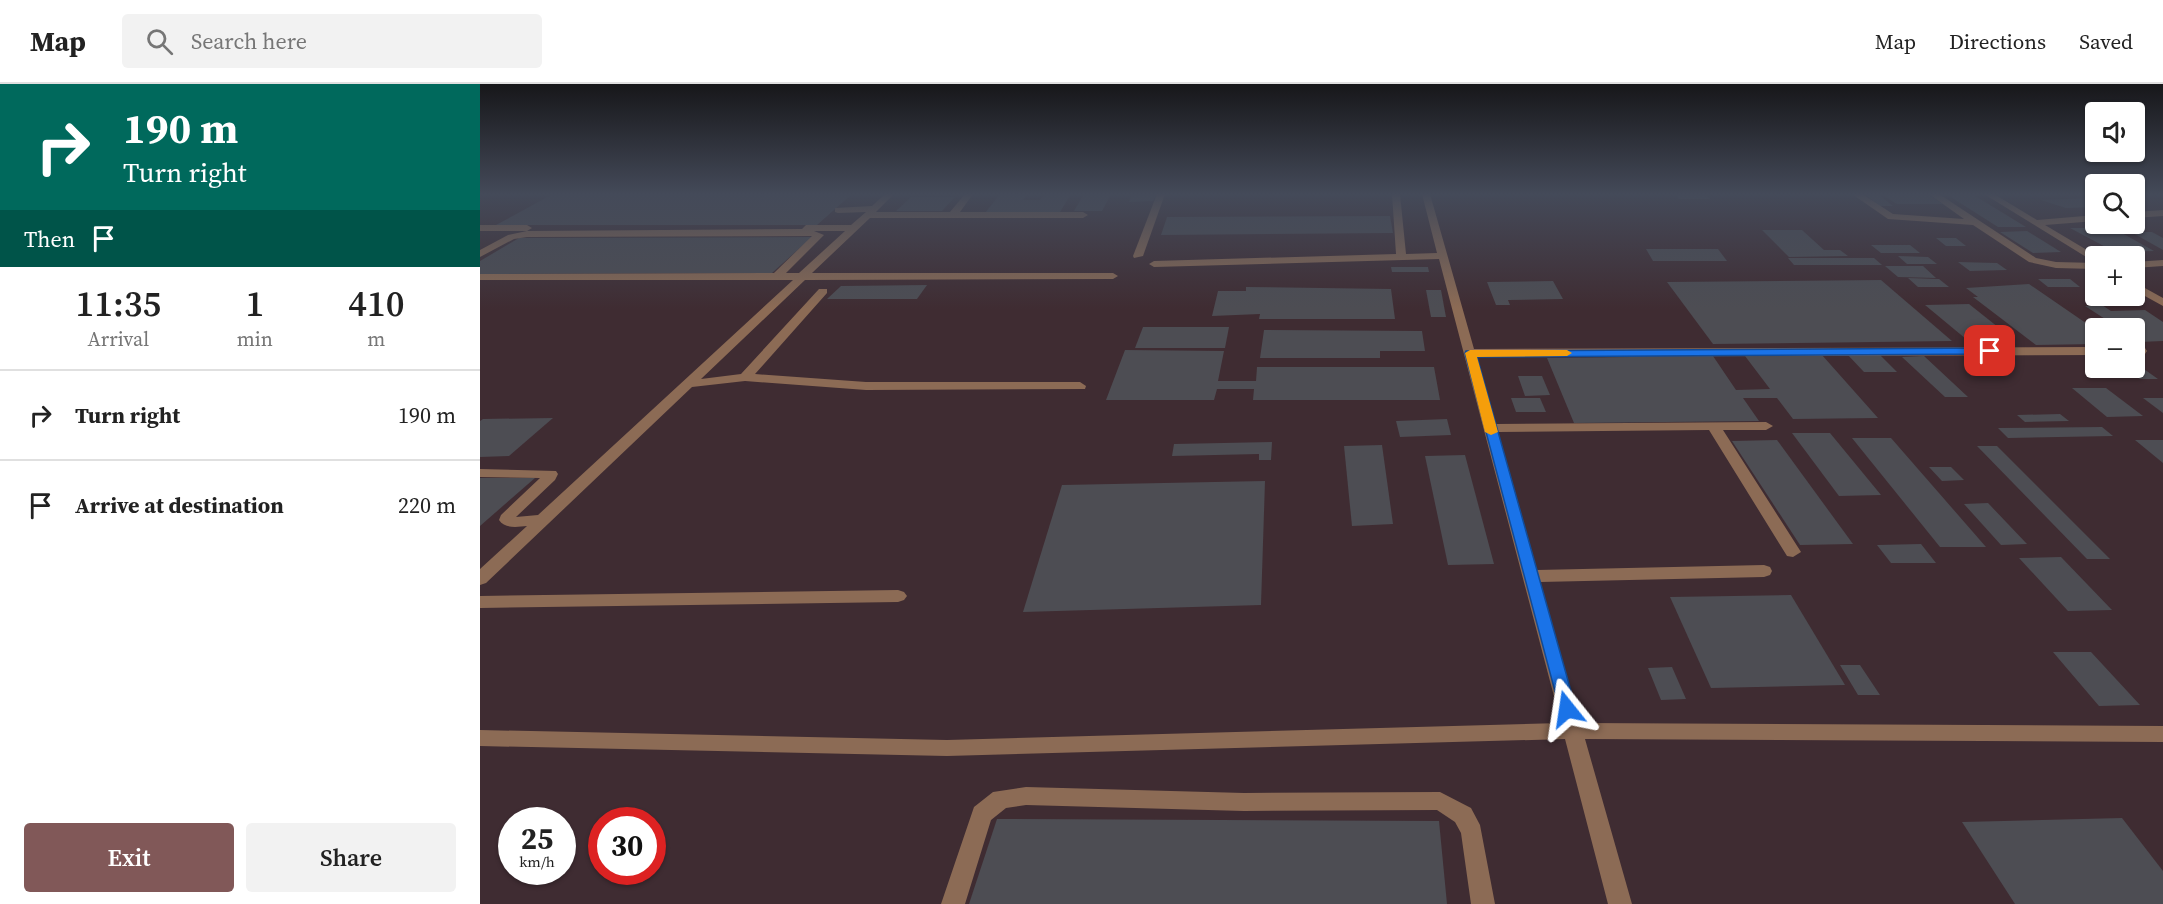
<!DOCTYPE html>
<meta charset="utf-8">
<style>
body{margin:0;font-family:"Source Serif 4",serif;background:#f2f2f2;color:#222;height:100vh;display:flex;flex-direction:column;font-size:22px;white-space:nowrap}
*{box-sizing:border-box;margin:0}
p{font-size:20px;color:#767676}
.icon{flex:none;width:33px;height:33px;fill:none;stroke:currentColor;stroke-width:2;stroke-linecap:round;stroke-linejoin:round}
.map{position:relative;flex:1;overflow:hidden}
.drawer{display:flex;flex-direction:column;background:#fff;width:480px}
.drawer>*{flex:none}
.top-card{background:#00695c;color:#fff;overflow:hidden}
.controls{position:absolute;left:1605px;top:18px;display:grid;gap:12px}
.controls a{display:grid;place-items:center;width:60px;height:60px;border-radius:6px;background:#fff;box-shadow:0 2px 4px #0004;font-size:30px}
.speed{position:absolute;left:18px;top:723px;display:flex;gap:12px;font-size:30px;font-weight:700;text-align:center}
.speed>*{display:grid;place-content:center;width:78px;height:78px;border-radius:50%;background:#fff;box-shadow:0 2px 4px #0004;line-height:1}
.speed small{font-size:15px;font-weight:400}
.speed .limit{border:9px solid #d22;background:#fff;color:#111}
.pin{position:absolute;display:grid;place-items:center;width:51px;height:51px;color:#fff;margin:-26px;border-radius:12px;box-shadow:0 3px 9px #0006}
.me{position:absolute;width:66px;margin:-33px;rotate:345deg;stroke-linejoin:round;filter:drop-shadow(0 0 4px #0008)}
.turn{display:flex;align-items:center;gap:21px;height:126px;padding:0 24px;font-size:27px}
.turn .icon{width:78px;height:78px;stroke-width:2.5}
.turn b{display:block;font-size:42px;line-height:51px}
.then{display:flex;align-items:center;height:57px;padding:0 24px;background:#0003;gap:12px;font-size:22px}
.eta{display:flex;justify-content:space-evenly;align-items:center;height:102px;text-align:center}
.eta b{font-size:36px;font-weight:600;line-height:42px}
.primary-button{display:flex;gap:12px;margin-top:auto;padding:12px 24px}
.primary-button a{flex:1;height:69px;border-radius:6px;background:#815858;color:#fff;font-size:24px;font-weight:600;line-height:69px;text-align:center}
.primary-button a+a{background:#f2f2f2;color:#222}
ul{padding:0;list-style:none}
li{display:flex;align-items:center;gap:18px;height:90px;padding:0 24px;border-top:2px solid #e0e0e0}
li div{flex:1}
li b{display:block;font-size:22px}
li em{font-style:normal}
header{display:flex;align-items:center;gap:36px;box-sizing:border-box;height:84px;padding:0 30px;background:#fff;border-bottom:2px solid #e0e0e0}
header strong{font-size:28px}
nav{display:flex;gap:33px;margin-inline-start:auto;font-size:21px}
.search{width:420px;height:54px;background:#f2f2f2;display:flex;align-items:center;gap:15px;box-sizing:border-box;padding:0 21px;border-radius:6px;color:#767676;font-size:22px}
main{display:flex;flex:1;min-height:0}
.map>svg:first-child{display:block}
.industrial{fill:#3f2c32;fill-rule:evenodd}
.building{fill:#4d4d53}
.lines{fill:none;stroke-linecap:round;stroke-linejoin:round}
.minor{fill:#8c6b55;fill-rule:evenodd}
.route{fill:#1a73e8;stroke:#114b97;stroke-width:1.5}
.slow{fill:#f59e0b}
</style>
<header>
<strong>Map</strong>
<div class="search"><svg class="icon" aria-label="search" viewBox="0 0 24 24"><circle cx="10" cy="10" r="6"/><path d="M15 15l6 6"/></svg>Search here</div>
<nav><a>Map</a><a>Directions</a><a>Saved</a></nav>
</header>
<main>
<section class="drawer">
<div class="top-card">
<div class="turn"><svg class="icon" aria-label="right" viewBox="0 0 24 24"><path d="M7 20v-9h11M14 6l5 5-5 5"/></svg><div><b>190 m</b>Turn right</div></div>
<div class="then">Then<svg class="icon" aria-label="arrive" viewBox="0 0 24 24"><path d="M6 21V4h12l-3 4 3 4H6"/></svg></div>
</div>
<div class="eta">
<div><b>11:35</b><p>Arrival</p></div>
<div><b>1</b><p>min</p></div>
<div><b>410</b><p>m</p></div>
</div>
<ul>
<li><svg class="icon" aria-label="right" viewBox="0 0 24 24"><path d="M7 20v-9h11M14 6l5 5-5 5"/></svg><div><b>Turn right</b></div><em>190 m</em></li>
<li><svg class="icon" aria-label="arrive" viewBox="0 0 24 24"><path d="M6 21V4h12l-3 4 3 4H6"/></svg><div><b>Arrive at destination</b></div><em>220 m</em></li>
</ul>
<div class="primary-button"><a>Exit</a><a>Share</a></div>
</section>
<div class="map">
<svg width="1683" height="820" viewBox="0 0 1683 820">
<rect width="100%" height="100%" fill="#2a2a30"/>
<path class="industrial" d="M0,110H1615L1616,140H1654L1655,110H1683V820H0ZM1616,172H1654V212H1616ZM1616,244H1654V284H1616ZM32,736H82V788H32ZM122,736H172V788H122Z"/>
<g class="building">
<path d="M73,110H372L337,141H16Z"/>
<path d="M520,110H547L543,116H560L565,110H591L580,128L505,129Z"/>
<path d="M604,110H631L622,127H594Z"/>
<path d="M652,110H676L673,117L649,118Z"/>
<path d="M1195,110H1225L1230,115H1199Z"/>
<path d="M1385,110H1398L1413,122H1399Z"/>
<path d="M1401,110H1447L1463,120H1417Z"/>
<path d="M1466,110H1492L1546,143H1518Z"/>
<path d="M431,113H475L462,127H416Z"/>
<path d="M1616,114V123L1586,124L1561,116Z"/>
<path d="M910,132L913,149L681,151L687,133Z"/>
<path d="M1590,144H1633L1674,167L1635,168Z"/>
<path d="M1282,146H1322L1344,166H1360L1368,172L1309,173Z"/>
<path d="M1547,147L1581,168L1553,169L1520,148Z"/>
<path d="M1651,148H1672L1683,154V166Z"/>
<path d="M332,153L292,189L0,190V177L39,154Z"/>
<path d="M1456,154H1476L1486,162H1466Z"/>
<path d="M1391,161H1430L1440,169H1401Z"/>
<path d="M1166,165H1238L1247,177H1173Z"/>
<path d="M1418,172L1448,173L1457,180H1427Z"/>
<path d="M1308,174H1394L1402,181H1314Z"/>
<path d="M1478,178L1517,179L1527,186L1490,187Z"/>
<path d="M1405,182H1443L1456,194L1418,193Z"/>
<path d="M911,183H948L949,188H912Z"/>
<path d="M1428,194L1459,195L1469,203H1438Z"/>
<path d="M1558,195H1590L1600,203H1568Z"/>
<path d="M1401,196L1472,257L1233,260L1187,198Z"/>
<path d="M1073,197L1083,215L1028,216L1030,221H1016L1007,198Z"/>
<path d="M1549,200L1616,246V260L1556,261L1493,213H1498L1486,204Z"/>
<path d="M447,201L437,215H347L361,202Z"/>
<path d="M766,203L911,205L915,235H779L780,230L732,232L738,207H766Z"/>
<path d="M946,206H961L966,233H951Z"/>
<path d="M1489,220L1533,255H1486L1445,221Z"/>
<path d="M1622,221L1631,227L1665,226L1683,238V257L1659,258L1654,255V244H1639L1605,222Z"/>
<path d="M663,243H749L745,264H655Z"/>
<path d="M784,246L942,247L945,267H900V274H780Z"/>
<path d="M645,266L744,267L738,297H776L777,283H954L960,316H773L774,305H737L734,316H626Z"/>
<path d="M1367,270H1399L1417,288H1384Z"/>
<path d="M1342,271L1398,334L1313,335L1297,314H1263L1279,337L1094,339L1067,274L1233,272L1256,306L1290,305L1265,272Z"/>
<path d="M1444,272L1488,313H1465L1422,273Z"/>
<path d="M1654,278L1678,295H1660L1644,284H1654Z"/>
<path d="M1038,292H1062L1070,311L1045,312Z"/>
<path d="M1592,304H1626L1663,332L1627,333Z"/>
<path d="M1031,314H1060L1066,328H1036Z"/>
<path d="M1663,314H1683V329Z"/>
<path d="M1580,330L1589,337L1545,338L1537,331Z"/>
<path d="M73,334L29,372L0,373V337L3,335Z"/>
<path d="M967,335L971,351L920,353L916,337Z"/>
<path d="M1622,343L1633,352L1528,354L1518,344Z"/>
<path d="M1312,349H1350L1401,411L1359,412Z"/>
<path d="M1372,354H1411L1506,463H1460Z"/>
<path d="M1297,356L1373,460L1320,461L1252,357Z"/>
<path d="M1655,356H1683V379Z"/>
<path d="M792,358L791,376H779V370L692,372L694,360Z"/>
<path d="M902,361L913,440L872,442L864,362Z"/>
<path d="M1497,362H1517L1630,475H1607Z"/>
<path d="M985,371L1014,480L968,481L945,372Z"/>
<path d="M1449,383H1471L1484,396L1462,397Z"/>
<path d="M0,394H55L0,442Z"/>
<path d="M785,397L781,521L543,528L582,401Z"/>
<path d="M1508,419L1547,460L1521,461L1484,420Z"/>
<path d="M1441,460L1456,479H1411L1397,461Z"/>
<path d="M1581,473L1632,526L1588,527L1539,474Z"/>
<path d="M1311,511L1365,601L1231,604L1190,513Z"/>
<path d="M1573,568H1611L1660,621L1619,622Z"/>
<path d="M1360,581H1380L1400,611H1378Z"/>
<path d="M1192,583L1206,615L1181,616L1168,584Z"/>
<path d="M1642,734L1683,787V820H1535L1482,738Z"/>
<path d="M517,735L959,737L967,820H489Z"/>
</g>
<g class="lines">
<g class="minor">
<path d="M405,110H414L396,128H470L485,110H493L480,128H603L608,131L603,134H390L332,189H633L638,192L633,195L325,196L221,295L261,290L339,205H347V209L275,290L386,298H600L606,302L605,305L386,306L265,297L212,303L6,499L0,501V485L47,442C37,443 25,445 19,436L21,431L60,394L0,393V385L76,387L78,390L75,396L36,433L58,431L313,196H0V190L294,189L332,152L47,153L34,155L0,173V166L28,151L47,147L322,145L326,141H371L386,128L358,129L355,128V124L392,122ZM334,147H365L319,189H306L344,151Z"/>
<path d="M677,110H685L663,172L654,174L653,172Z"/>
<path d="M912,110H920L926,170L957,169L942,110H950L994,265L1616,263V271L996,273L1016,340L1286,338L1293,342L1286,346H1243L1321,468L1313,473L1307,472L1229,346L1018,348L1057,486L1284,481L1290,483L1292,487L1290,491L1284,493L1060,498L1100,639L1683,642V658L1105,655L1152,820H1128L1085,655L467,672L0,662V646L467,656L1081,639L959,175L674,183L669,180L674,177L916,170Z"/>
<path d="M1372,110H1382L1413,130L1484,135L1449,110H1459L1556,174L1576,178L1616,179V185L1576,184L1549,178L1493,141L1408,135Z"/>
<path d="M1504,110H1514L1557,136L1616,131V137L1565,141L1617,172L1616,179Z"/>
<path d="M1683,126V132L1654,134V128Z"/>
<path d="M0,141H47L52,144L47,147H0Z"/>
<path d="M1683,176V182L1654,184V178Z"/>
<path d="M1654,198L1683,214V222L1654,206Z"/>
<path d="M1654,263L1665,264L1667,267L1665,270L1654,271Z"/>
<path d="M418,506L424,508L427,512L424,516L418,518L0,524V512Z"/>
<path d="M546,703L764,709L960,708L991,724L1000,741L1015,820H991L981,749L975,738L957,726L764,727L546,721L526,724L511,736L485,820H461L494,723L513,708Z"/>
</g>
</g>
<linearGradient id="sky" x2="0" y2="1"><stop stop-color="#17171a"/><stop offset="0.49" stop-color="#444a59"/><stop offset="1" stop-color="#444a59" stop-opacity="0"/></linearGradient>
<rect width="1683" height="225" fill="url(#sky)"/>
<path class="route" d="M1510,264L1515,267L1514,270L997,273L1096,625L1093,630H1081L985,269L986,267Z"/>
<path class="slow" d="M990,266H1087L1092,269L1087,272L997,273L1018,348L1011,351L1005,348L985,269Z"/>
</svg>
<div class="controls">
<a><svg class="icon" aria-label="sound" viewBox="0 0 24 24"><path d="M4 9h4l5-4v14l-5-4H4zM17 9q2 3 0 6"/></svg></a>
<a><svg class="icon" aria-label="search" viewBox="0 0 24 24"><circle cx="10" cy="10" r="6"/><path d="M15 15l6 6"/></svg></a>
<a>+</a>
<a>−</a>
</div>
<div class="speed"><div>25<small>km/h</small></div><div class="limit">30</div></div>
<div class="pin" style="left:1510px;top:267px;background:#d93025"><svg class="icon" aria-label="arrive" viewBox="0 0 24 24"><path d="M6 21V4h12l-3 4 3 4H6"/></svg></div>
<svg class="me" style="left:1087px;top:625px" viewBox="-20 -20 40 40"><path d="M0-17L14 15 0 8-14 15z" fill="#1a73e8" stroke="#fff" stroke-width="4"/></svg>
</div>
</main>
